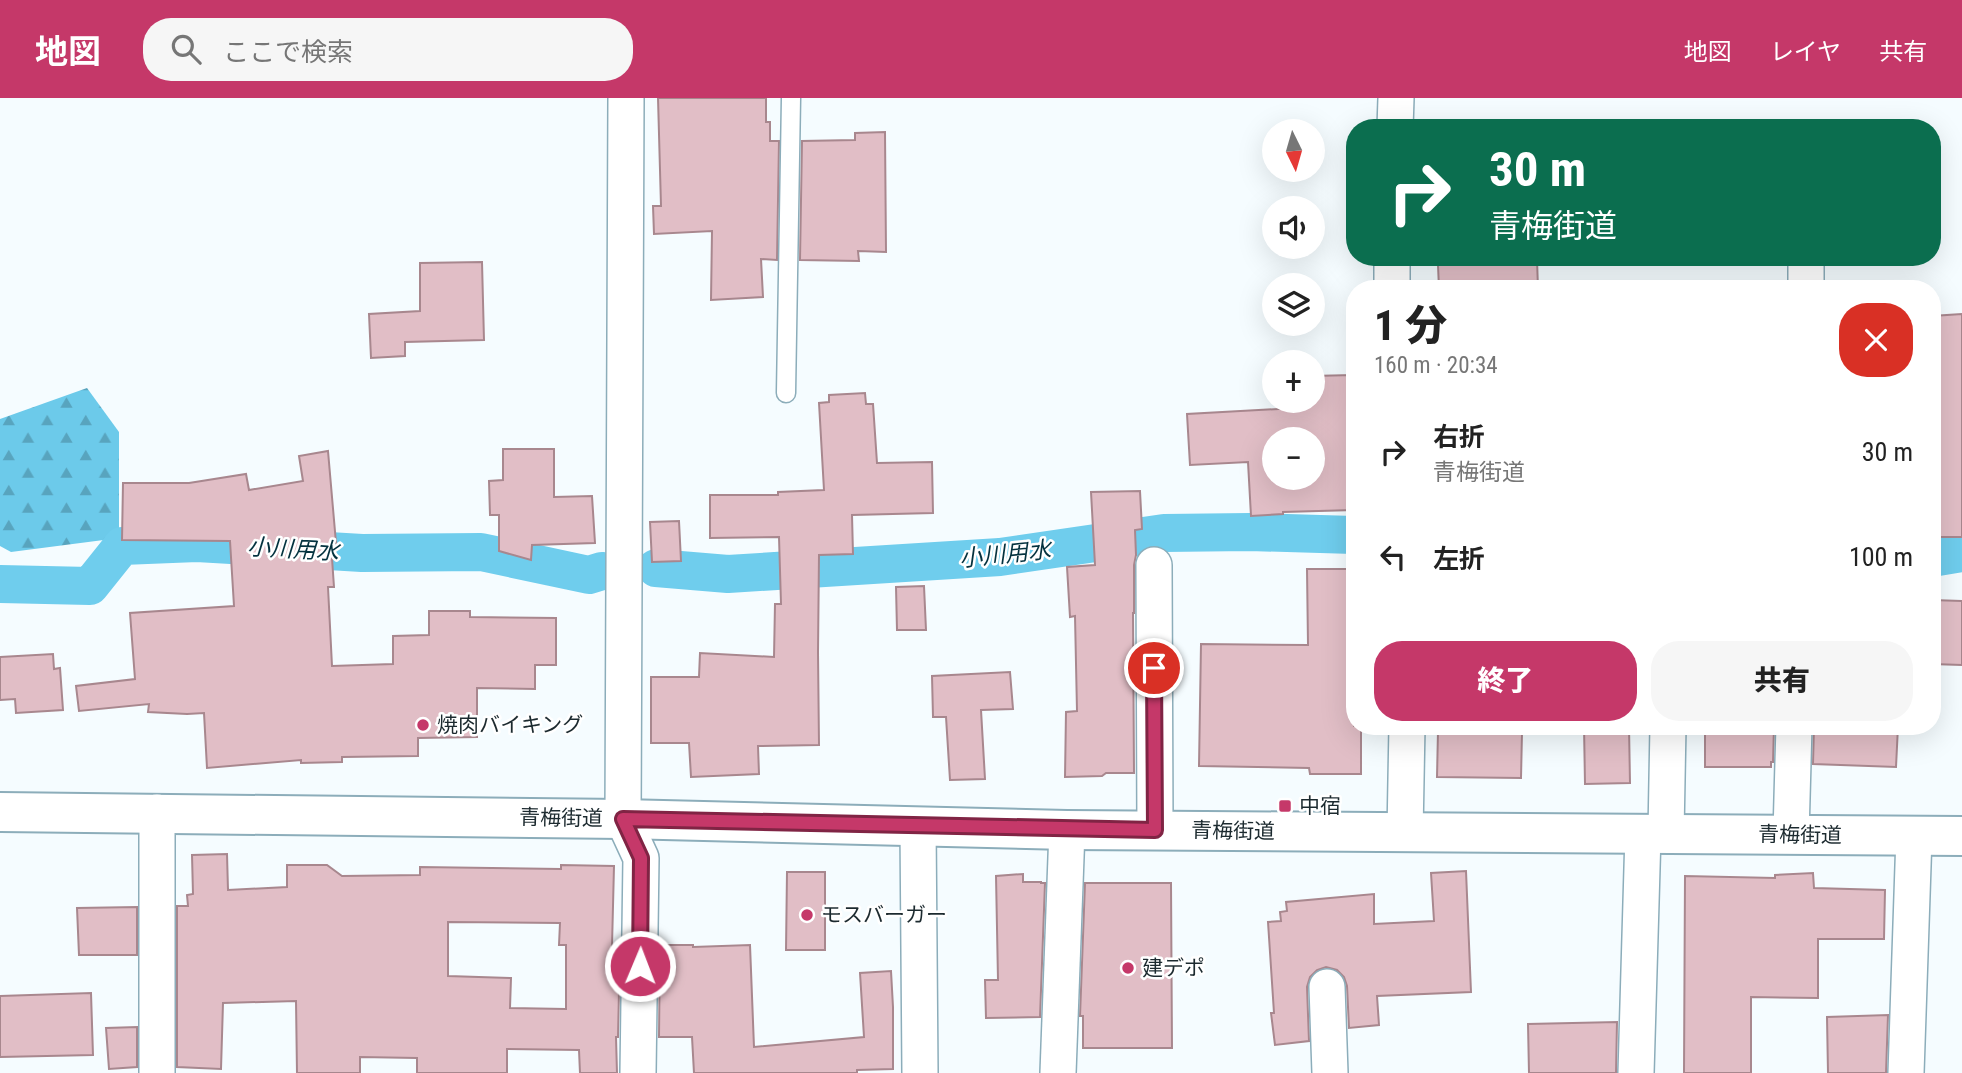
<!DOCTYPE html>
<html lang="ja">
<meta charset="utf-8">
<style>
body{margin:0;font-family:"Roboto Condensed","Noto Sans JP",sans-serif;background:#f6f6f6;color:#222;height:100vh;display:flex;flex-direction:column;font-size:26px;white-space:nowrap}
*{box-sizing:border-box;margin:0}
p{font-size:23px;color:#767676}
.icon{flex:none;width:38px;height:38px;fill:none;stroke:currentColor;stroke-width:2;stroke-linecap:round;stroke-linejoin:round}
.map{position:relative;flex:1;overflow:hidden}
.drawer{position:absolute;left:1346px;top:182px;width:595px;height:455px;display:flex;flex-direction:column;background:#fff;border-radius:28px;box-shadow:0 7px 28px #0002}
.drawer>*{flex:none}
.banner{position:absolute;left:1346px;top:21px;width:595px;height:147px;border-radius:28px;box-shadow:0 7px 28px #0002;background:#0b6e4f;color:#fff;overflow:hidden}
.needle{width:46px;rotate:175deg}
.buttons{position:absolute;left:1262px;top:21px;display:grid;gap:14px}
.buttons a{display:grid;place-items:center;width:63px;height:63px;border-radius:50%;background:#fff;box-shadow:0 7px 28px #0002;font-size:35px}
.pin{position:absolute;display:grid;place-items:center;width:60px;height:60px;color:#fff;margin:-30px;border:4px solid #fff;border-radius:50%;box-shadow:0 2px 7px #0007}
.me{position:absolute;width:77px;margin:-38px;rotate:1deg;stroke-linejoin:round;filter:drop-shadow(0 0 5px #0008)}
.turn{display:flex;align-items:center;gap:24px;height:147px;padding:0 28px;font-size:32px}
.turn .icon{width:91px;height:91px;stroke-width:2.5}
.turn b{display:block;font-size:49px;line-height:60px}
.round{display:grid;place-items:center;flex:none;width:74px;height:74px;border-radius:28px;background:#f6f6f6}
.summary{display:flex;align-items:center;justify-content:space-between;height:119px;padding:0 28px}
h1{font-size:42px;font-weight:800;line-height:52px}
.cta{display:flex;gap:14px;margin-top:auto;padding:14px 28px}
.cta a{flex:1;height:80px;border-radius:28px;background:#c53869;color:#fff;font-size:28px;font-weight:800;line-height:80px;text-align:center}
.cta a+a{background:#f6f6f6;color:#222}
ul{padding:0;list-style:none}
li{display:flex;align-items:center;gap:21px;height:105px;padding:0 28px}
li div{flex:1}
li b{display:block;font-size:26px}
li em{font-style:normal}
header{display:flex;align-items:center;gap:42px;box-sizing:border-box;height:98px;padding:0 35px;background:#c53869;color:#fff}
header strong{font-size:33px}
nav{display:flex;gap:38px;margin-inline-start:auto;font-size:24px}
.search{width:490px;height:63px;background:#f6f6f6;display:flex;align-items:center;gap:18px;box-sizing:border-box;padding:0 24px;border-radius:28px;color:#767676;font-size:26px}
.map>svg:first-child{display:block}
.forest{fill:url(#forest-firs)}
.lines{fill:none;stroke-linecap:round;stroke-linejoin:round}
.canal{stroke:#6fcded;stroke-width:38}
.building{fill:#e1bec6;stroke:#a8878e;stroke-width:2;fill-rule:evenodd}
.service-casing{stroke:#8cadba;stroke-width:21}
.minor-casing{stroke:#8cadba;stroke-width:38}
.primary-casing{stroke:#8cadba;stroke-width:42}
.service{stroke:#fff;stroke-width:18}
.minor{stroke:#fff;stroke-width:35}
.primary{stroke:#fff;stroke-width:38}
.route-casing{stroke:#802444;stroke-width:18}
.route{stroke:#c53869;stroke-width:12}
.poi-dot{fill:#c53869;stroke:#fff;stroke-width:2.5}
.labels{text-anchor:middle;stroke-width:5;stroke-linejoin:round;paint-order:stroke}
.poi-label{font-size:21px;fill:#1c2a2f;stroke:#fff;text-anchor:start}
.street-label{font-size:21px;fill:#1c2a2f;stroke:#fff}
.water-label{font-size:23px;font-style:italic;fill:#04323f;stroke:#fff}
</style>
<header>
<strong>地図</strong>
<div class="search"><svg class="icon" aria-label="search" viewBox="0 0 24 24"><circle cx="10" cy="10" r="6"/><path d="M15 15l6 6"/></svg>ここで検索</div>
<nav><a>地図</a><a>レイヤ</a><a>共有</a></nav>
</header>
<div class="map">
<svg width="1962" height="975" viewBox="0 0 1962 975">
<defs>
<pattern id="forest-firs" width="22" height="20" patternUnits="userSpaceOnUse" patternTransform="scale(1.75)"><rect width="22" height="20" fill="#6ccaea"/><path d="M5 1l3.5 6h-7zM16 11l3.5 6h-7z" fill="#58a4be"/></pattern>
</defs>
<rect width="100%" height="100%" fill="#f5fcff"/>
<path class="forest" d="M87,290L119,334V440L11,454L0,448V321Z"/>
<g class="lines">
<g class="canal">
<path d="M1932,460L1962,455"/>
<path d="M656,470L728,476L1000,459L1164,435L1250,434L1354,437"/>
<path d="M0,486L90,488L122,448L197,445L362,455L481,454L589,477L602,473"/>
</g>
</g>
<g class="building">
<path d="M658,0H766V24H770V43H779L777,162L761,161L763,199L711,202L712,133L654,136L653,108H661Z"/>
<path d="M885,34L886,154L858,153L859,163L800,162L802,43L855,42V35Z"/>
<path d="M1537,161L1538,191H1439L1438,167Z"/>
<path d="M482,164L484,242L405,244V258L371,260L369,216L420,213V165Z"/>
<path d="M1962,216V439H1932V218Z"/>
<path d="M1353,277L1354,412L1283,414V416L1251,418L1248,364L1190,367L1187,316L1295,310V303H1312V278ZM1274,341H1312V380H1274Z"/>
<path d="M865,295L866,306H873L877,365L932,364L933,415L852,417L853,456L819,457L818,554L819,647L758,648L759,676L691,679L689,645H651V579H699L700,555L774,559L775,506H781L779,439L710,440V397H778V394L824,392L819,305L829,304V297Z"/>
<path d="M503,351H554V399L592,398L595,445L532,447L531,462L499,453V417H490L489,383L503,382Z"/>
<path d="M328,353L336,445L331,446L334,489H328L332,568L393,566V538L429,537V513H470V519L556,520V567H535V591L477,590V639L418,640V658L342,659V664L301,665V662L207,670L204,615L187,616L148,614L149,606L79,613L76,588L135,581L130,515L234,508L230,443L122,442L123,385H189L246,376L249,392L303,383L299,358Z"/>
<path d="M1140,393L1142,431L1135,432L1136,457L1134,467V515H1133L1134,675H1106L1102,678L1065,679L1066,614L1077,613L1075,518L1070,519L1067,469L1095,467L1091,394Z"/>
<path d="M679,423L681,463L652,464L650,424Z"/>
<path d="M1307,471H1354V628H1361V676H1310L1309,670L1199,668L1201,546L1308,547Z"/>
<path d="M924,488L926,532H897L896,489Z"/>
<path d="M1932,502L1962,503V567L1932,566Z"/>
<path d="M53,556L54,571L60,570L63,612L16,615L15,601L0,602V559Z"/>
<path d="M1010,574L1013,611L981,612L985,681L950,682L946,619H933L932,578Z"/>
<path d="M1584,628H1629L1630,685L1585,686Z"/>
<path d="M1705,628H1774L1773,664H1771V669H1705Z"/>
<path d="M1814,628H1898L1896,669L1813,666Z"/>
<path d="M1438,633L1522,634L1521,680L1437,679Z"/>
<path d="M227,756L228,792L287,789V767H327L342,778L420,777V769L561,771V767L614,768L612,848L620,847L618,939H616L617,975H580L579,952L507,951V975H417V960L360,959V975H297L296,903L223,905L221,971L177,969V808H188L187,797L193,796L192,757ZM448,824L560,825L559,847H566V911L510,910L511,880L448,878Z"/>
<path d="M1466,773L1471,894L1377,898L1379,927L1349,930L1347,888L1344,879L1337,872L1326,869L1317,872L1310,879L1307,889L1309,943L1275,947L1271,915H1274L1268,824L1281,823L1280,814L1287,813L1286,804L1374,796V826L1434,823L1431,775Z"/>
<path d="M787,774H825V852H786Z"/>
<path d="M1813,775L1814,790L1885,792L1884,841H1818V900L1751,899V975H1684L1685,778L1775,780V777Z"/>
<path d="M1023,776V784H1041V785H1045L1040,919L986,920L985,882H998L996,778Z"/>
<path d="M1085,785H1171L1172,950H1083V918H1080Z"/>
<path d="M137,809V857H79L77,810Z"/>
<path d="M660,847H693V849L750,847L754,949L864,939L860,875L891,873L893,909V971L857,972V975H694L692,939H659Z"/>
<path d="M91,895L93,957L0,959V898Z"/>
<path d="M1888,917L1886,975H1828L1827,919Z"/>
<path d="M1617,924L1616,975H1529L1528,926Z"/>
<path d="M137,929V969L109,971L106,930Z"/>
</g>
<g class="lines">
<defs>
<path id="service" d="M786,295L791,0"/>
<g id="minor">
<path d="M626,0L623,721L641,760L638,975"/>
<path d="M1395,30L1396,0"/>
<path d="M1392,191V159"/>
<path d="M1806,191V159"/>
<path d="M1154,467L1155,732"/>
<path d="M157,714V975"/>
<path d="M918,728L920,975"/>
<path d="M1405,735L1407,628"/>
<path d="M1666,735L1668,628"/>
<path d="M1791,736L1794,628"/>
<path d="M1327,889L1330,975"/>
<path d="M1058,975L1067,732"/>
<path d="M1636,975L1643,736"/>
<path d="M1906,975L1914,738"/>
</g>
<path id="primary" d="M0,714L623,721L1067,732L1962,738"/>
</defs>
<use href="#service" class="service-casing"/>
<use href="#minor" class="minor-casing"/>
<use href="#primary" class="primary-casing"/>
<use href="#service" class="service"/>
<use href="#minor" class="minor"/>
<use href="#primary" class="primary"/>
</g>
<g class="lines">
<defs>
<path id="route" d="M640,868L641,760L623,721L1155,732L1154,570"/>
</defs>
<use href="#route" class="route-casing"/>
<use href="#route" class="route"/>
</g>
<g class="poi-dot">
<circle cx="423" cy="627" r="7"/>
<rect x="1278" y="701" width="14" height="14" rx="3.5"/>
<circle cx="807" cy="817" r="7"/>
<circle cx="1128" cy="870" r="7"/>
</g>
<g class="labels">
<g class="poi-label">
<text x="437" y="634">焼肉バイキング</text>
<text x="1299" y="715">中宿</text>
<text x="821" y="824">モスバーガー</text>
<text x="1142" y="877">建デポ</text>
</g>
<g class="street-label">
<text transform="translate(561 720) rotate(1)" y="7">青梅街道</text>
<text transform="translate(1233 733) rotate(1)" y="7">青梅街道</text>
<text transform="translate(1800 737) rotate(1)" y="7">青梅街道</text>
</g>
<g class="water-label">
<text transform="translate(293 451) rotate(3)" y="8">小川用水</text>
<text transform="translate(1005 456) rotate(-6)" y="8">小川用水</text>
</g>
</g>
</svg>
<div class="buttons">
<a><svg class="needle" viewBox="-14 -14 28 28"><path d="M0-13l5 13h-10z" fill="#e53935"/><path d="M0 13l5-13h-10z" fill="#767676"/></svg></a>
<a><svg class="icon" aria-label="sound" viewBox="0 0 24 24"><path d="M4 9h4l5-4v14l-5-4H4zM17 9q2 3 0 6"/></svg></a>
<a><svg class="icon" aria-label="layers" viewBox="0 0 24 24"><path d="M12 4l9 5-9 5-9-5zM3 14l9 5 9-5"/></svg></a>
<a>+</a>
<a>−</a>
</div>
<div class="pin" style="left:1154px;top:570px;background:#d93025"><svg class="icon" aria-label="arrive" viewBox="0 0 24 24"><path d="M6 21V4h12l-3 4 3 4H6"/></svg></div>
<svg class="me" style="left:640px;top:868px" viewBox="-20 -20 40 40"><circle r="17" fill="#c53869" stroke="#fff" stroke-width="3"/><path d="M0-11L8 9 0 5-8 9z" fill="#fff"/></svg>
<div class="banner">
<div class="turn"><svg class="icon" aria-label="right" viewBox="0 0 24 24"><path d="M7 20v-9h11M14 6l5 5-5 5"/></svg><div><b>30 m</b>青梅街道</div></div>
</div>
<section class="drawer">
<div class="summary"><div><h1>1 分</h1><p>160 m · 20:34</p></div><a class="round" style="background:#d93025;color:#fff"><svg class="icon" aria-label="close" viewBox="0 0 24 24"><path d="M6 6l12 12M18 6L6 18"/></svg></a></div>
<ul>
<li><svg class="icon" aria-label="right" viewBox="0 0 24 24"><path d="M7 20v-9h11M14 6l5 5-5 5"/></svg><div><b>右折</b><p>青梅街道</p></div><em>30 m</em></li>
<li><svg class="icon" aria-label="left" viewBox="0 0 24 24"><path d="M17 20v-9H6M10 6l-5 5 5 5"/></svg><div><b>左折</b></div><em>100 m</em></li>
</ul>
<div class="cta"><a>終了</a><a>共有</a></div>
</section>
</div>
